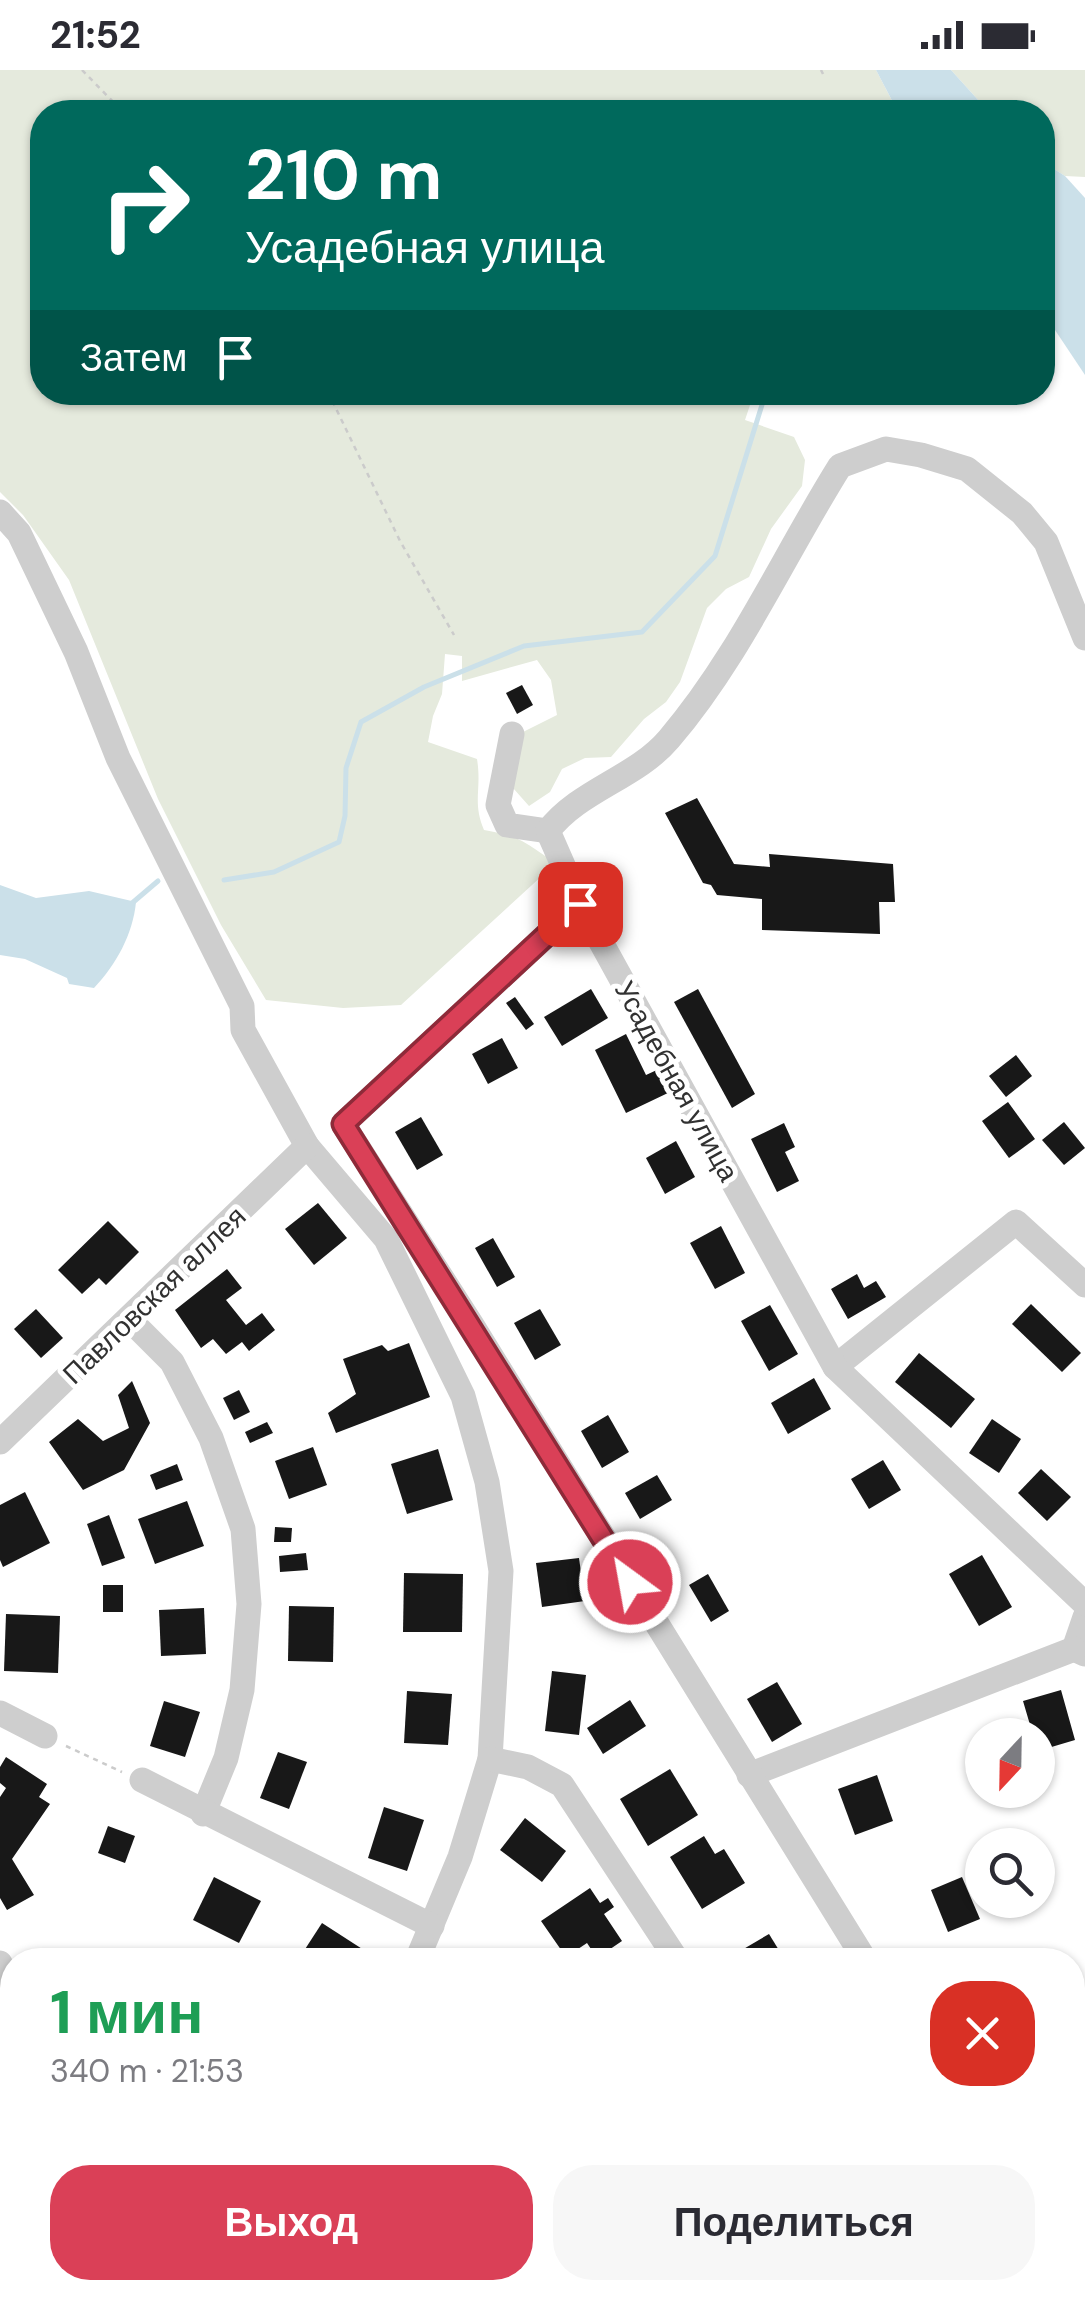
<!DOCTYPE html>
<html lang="ru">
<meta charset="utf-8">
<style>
body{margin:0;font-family:"DM Sans",sans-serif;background:#f7f7f7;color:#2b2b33;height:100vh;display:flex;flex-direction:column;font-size:38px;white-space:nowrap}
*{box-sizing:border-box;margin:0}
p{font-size:32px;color:#7c7c81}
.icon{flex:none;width:55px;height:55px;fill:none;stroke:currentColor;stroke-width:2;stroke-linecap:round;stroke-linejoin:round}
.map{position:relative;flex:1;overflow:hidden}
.details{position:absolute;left:0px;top:1878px;width:1085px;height:352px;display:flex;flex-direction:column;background:#fff;border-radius:40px 40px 0 0;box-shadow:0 2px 8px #0004}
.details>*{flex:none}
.guide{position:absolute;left:30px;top:30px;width:1025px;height:305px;border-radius:40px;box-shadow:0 2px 8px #0004;background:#00695c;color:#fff;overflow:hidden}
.needle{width:65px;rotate:202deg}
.buttons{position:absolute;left:965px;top:1648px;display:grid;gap:20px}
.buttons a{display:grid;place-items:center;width:90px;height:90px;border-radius:50%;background:#fff;box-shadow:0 2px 8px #0004;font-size:50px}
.pin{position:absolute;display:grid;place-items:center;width:85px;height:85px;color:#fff;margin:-42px;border-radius:20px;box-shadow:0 5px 15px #0006}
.me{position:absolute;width:110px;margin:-55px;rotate:328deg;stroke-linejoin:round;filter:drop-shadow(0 0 8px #0008)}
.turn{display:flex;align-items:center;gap:35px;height:210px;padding:0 50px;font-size:45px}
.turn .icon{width:130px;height:130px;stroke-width:2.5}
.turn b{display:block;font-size:70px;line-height:85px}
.then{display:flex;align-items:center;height:95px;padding:0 50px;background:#0003;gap:20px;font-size:38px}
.round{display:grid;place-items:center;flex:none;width:105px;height:105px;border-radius:40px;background:#f7f7f7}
.headline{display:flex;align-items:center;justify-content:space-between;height:170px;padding:0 50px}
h1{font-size:60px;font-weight:700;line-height:75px;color:#1e9e55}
.cta{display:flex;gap:20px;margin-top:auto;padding:20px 50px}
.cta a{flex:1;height:115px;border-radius:40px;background:#da4057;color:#fff;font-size:40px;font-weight:700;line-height:115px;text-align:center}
.cta a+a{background:#f7f7f7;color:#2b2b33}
.status{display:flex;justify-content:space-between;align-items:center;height:70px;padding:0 50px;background:#fff;direction:ltr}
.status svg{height:28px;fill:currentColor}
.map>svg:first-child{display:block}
.green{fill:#e5eadd}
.water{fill:#cbe0e9}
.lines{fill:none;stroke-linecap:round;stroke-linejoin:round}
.stream{stroke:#cbe0e9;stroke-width:5}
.building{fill:#181818}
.path{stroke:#cbcbcb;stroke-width:2.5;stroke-dasharray:5 5;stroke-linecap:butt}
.minor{stroke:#cecece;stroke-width:25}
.route-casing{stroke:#8e2a39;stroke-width:25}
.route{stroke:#da4057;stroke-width:18}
.labels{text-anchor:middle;stroke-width:10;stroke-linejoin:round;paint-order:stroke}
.street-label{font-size:28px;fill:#313131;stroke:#fff}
</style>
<div class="status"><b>21:52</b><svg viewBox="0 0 49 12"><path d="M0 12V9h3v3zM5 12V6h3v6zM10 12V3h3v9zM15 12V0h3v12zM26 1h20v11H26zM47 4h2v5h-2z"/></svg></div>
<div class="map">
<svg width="1085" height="2229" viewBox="0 0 1085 2229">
<rect width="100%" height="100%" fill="#fff"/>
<g class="green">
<path d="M0,0H876L898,42H42V322L754,323L745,350L794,367L805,390L802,416L771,459L749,507L726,519L707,538L680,612L666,632L644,649L611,687L585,688L562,699L550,722L529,736L513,718L523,662L557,645L551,610L537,590L462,611V586L445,584L442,624L433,646L428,672L477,689C482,720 472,731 484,760C523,767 525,773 556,793L401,935L343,938L266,930L221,855L158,729L69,510L23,445L0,422Z"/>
<path d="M951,0H1085V107L1065,106L1043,92L1042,42H989Z"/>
</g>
<g class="water">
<path d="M876,0H951L989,42H898Z"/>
<path d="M1043,92L1065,106L1085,128V305L1043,242Z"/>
<path d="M0,815L36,828L89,821L136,832C133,864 116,895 94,918L69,914L67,908L25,889L0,885Z"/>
</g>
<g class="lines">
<g class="stream">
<path d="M224,810L274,802L339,772L345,746L346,698L361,652L424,617L524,576L642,562L715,486L766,322"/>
<path d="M131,834L158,811"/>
</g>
</g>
<g class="building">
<path d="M522,615L533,635L517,644L506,623Z"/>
<path d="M697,728L734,794L770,797L769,784L893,794L895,832H879L880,864L762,860V829L717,825L711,815L703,813L665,743Z"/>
<path d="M591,919L608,948L562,976L544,947Z"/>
<path d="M698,919L755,1024L732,1038L674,932Z"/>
<path d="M515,927L534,954L526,960L506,933Z"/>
<path d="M626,964L646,1005L659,999L670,1022L626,1043L595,980Z"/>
<path d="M502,968L518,998L488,1014L472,984Z"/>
<path d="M1016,985L1032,1006L1006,1027L989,1006Z"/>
<path d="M1008,1032L1035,1069L1009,1088L982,1051Z"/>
<path d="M421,1047L443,1085L417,1100L395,1062Z"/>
<path d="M1064,1052L1085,1078L1064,1095L1042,1070Z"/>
<path d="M784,1053L795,1077L785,1082L799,1111L777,1122L751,1069Z"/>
<path d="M676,1071L695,1107L665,1124L646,1088Z"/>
<path d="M318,1133L347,1168L314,1195L285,1159Z"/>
<path d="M108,1151L139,1182L106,1215L99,1208L82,1224L58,1200Z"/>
<path d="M721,1156L745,1203L715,1219L690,1173Z"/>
<path d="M493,1168L515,1207L497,1217L475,1178Z"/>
<path d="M227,1199L242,1218L226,1230L246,1255L262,1243L275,1260L249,1281L242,1272L226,1284L213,1269L201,1278L175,1240Z"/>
<path d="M857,1204L864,1218L876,1211L886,1227L848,1249L831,1219Z"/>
<path d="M1031,1234L1081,1283L1062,1302L1012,1254Z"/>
<path d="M770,1235L798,1284L769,1301L741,1251Z"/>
<path d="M36,1239L63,1268L41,1288L14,1259Z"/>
<path d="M540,1239L561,1275L535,1290L514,1253Z"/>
<path d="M409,1273L430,1327L336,1363L328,1343L356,1324L343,1289L382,1275L388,1281Z"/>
<path d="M919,1283L975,1329L951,1358L895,1312Z"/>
<path d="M814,1308L831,1339L788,1364L771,1333Z"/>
<path d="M132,1311L150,1353L124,1400L83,1420L49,1372L78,1349L103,1371L129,1358L118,1325Z"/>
<path d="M239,1320L250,1342L234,1350L223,1328Z"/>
<path d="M608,1345L629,1382L602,1398L581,1361Z"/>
<path d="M992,1349L1021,1369L999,1403L969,1383Z"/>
<path d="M267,1352L273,1363L250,1373L245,1362Z"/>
<path d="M313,1377L327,1415L289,1429L275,1391Z"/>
<path d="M438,1379L453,1430L407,1444L391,1394Z"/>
<path d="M883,1390L901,1420L869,1439L851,1409Z"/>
<path d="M177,1394L183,1410L156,1420L150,1405Z"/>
<path d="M1041,1399L1071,1427L1047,1451L1018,1423Z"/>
<path d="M657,1405L672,1430L640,1449L625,1423Z"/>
<path d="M25,1422L50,1473L3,1497L0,1490V1435Z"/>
<path d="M187,1431L204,1476L155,1494L138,1449Z"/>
<path d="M109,1445L125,1488L102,1496L87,1454Z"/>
<path d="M275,1457L292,1458L291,1472H274Z"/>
<path d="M306,1483L308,1500L280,1502L279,1486Z"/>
<path d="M982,1485L1012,1537L979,1556L949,1504Z"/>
<path d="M579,1488L585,1531L542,1537L536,1493Z"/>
<path d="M404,1503L463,1504L462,1562H403Z"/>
<path d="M708,1504L729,1541L711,1552L689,1515Z"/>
<rect x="103" y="1515" width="20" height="27"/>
<path d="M289,1536L334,1537L333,1592L288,1591Z"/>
<path d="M204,1538L206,1584L161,1586L159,1540Z"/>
<path d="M6,1544L60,1546L58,1603L4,1601Z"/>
<path d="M552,1601L586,1605L579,1665L545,1661Z"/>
<path d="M777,1612L802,1654L772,1672L747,1629Z"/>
<path d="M1061,1620L1075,1670L1038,1681V1665H1033L1023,1631Z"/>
<path d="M407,1621L452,1624L448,1675L404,1673Z"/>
<path d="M630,1630L646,1656L603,1684L587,1658Z"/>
<path d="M164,1631L200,1642L185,1687L150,1676Z"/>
<path d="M278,1682L307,1692L289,1739L260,1728Z"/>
<path d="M6,1687L47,1714L39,1727L50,1734L12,1789L34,1825L7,1840L0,1828V1727L6,1718L0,1713V1697Z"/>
<path d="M670,1699L698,1745L648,1776L620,1729Z"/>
<path d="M877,1705L893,1751L855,1765L838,1719Z"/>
<path d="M384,1737L424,1750L407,1801L368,1788Z"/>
<path d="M525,1748L566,1781L542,1812L500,1780Z"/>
<path d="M108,1756L135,1766L125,1793L98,1783Z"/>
<path d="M704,1766L715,1784L724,1779L745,1813L702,1839L670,1787Z"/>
<path d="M214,1807L261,1831L239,1873L193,1850Z"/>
<path d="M962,1807L980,1849L948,1862L931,1820Z"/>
<path d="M590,1818L600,1833L608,1828L614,1837L604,1844L622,1871L597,1888L587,1873L566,1887L541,1851Z"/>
<path d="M322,1853L370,1884L367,1890H298Z"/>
<path d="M769,1864L785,1890H738L735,1884Z"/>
<path d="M12,2029V2092L5,2095L0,2083V2034Z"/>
<path d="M12,2136V2213L0,2187V2142Z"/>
<path d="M456,2218H513L514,2221L505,2226L507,2229H463Z"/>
<path d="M777,2218H836L842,2229H783Z"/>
<path d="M1019,2218L1023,2229H991Z"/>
</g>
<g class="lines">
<g class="path">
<path d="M82,0L123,42"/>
<path d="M821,0L823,4"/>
<path d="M328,322L400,471L454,565"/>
<path d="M66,1676L122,1702"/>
</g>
<g class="minor">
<path d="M0,442L19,463L76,582L118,688L242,936L243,960L307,1076L386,1169L463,1326L487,1412L501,1501L490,1689L460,1787L417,1890"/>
<path d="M512,664L498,735L507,755L548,761"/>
<path d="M580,834L548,761C579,720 636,708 669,669C739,587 783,487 840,396L886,379L921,385L967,399L1022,443L1046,472L1085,568"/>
<path d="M130,1250L172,1292L211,1368L243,1459L249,1534L242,1620L226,1688L203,1744"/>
<path d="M835,1297L1016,1152L1085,1215"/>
<path d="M0,1372L307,1076"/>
<path d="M1085,1547L1074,1579L1085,1584"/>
<path d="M0,1643L45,1666"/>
<path d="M490,1689L528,1697L562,1715L677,1890"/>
<path d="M749,1705L1074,1579"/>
<path d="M142,1710L432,1856"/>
<path d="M865,1890L472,1255L343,1054L580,834L835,1297L1085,1534"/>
<path d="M0,1893L12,1917"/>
<path d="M0,1988L12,1983"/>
<path d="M1072,2082L1085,2076"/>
<path d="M123,2218L129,2229"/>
<path d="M544,2218L550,2229"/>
<path d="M1041,2218L1044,2229"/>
<path d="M919,2229L940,2218"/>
</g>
</g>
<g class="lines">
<defs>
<path id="route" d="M580,834L343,1054L630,1512"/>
</defs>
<use href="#route" class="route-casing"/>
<use href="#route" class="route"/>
</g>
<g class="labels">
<g class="street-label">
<text transform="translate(677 1011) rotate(61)" y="10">Усадебная улица</text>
<text transform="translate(154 1225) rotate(-44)" y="10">Павловская аллея</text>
</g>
</g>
</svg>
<div class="buttons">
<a><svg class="needle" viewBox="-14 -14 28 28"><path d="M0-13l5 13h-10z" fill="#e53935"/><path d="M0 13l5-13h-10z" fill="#7c7c81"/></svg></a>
<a><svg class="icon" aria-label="search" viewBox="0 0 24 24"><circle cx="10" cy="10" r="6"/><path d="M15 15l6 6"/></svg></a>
</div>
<div class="pin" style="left:580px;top:834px;background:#d93025"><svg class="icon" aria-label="arrive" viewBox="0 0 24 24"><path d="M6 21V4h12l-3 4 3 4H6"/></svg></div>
<svg class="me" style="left:630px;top:1512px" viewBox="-20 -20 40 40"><circle r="17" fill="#da4057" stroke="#fff" stroke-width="3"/><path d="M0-11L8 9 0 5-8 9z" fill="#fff"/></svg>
<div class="guide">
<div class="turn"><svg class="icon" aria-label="right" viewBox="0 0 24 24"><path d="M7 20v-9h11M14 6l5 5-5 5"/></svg><div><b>210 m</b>Усадебная улица</div></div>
<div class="then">Затем<svg class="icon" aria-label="arrive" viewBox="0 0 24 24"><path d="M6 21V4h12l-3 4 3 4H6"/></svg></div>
</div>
<section class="details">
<div class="headline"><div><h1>1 мин</h1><p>340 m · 21:53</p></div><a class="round" style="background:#d93025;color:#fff"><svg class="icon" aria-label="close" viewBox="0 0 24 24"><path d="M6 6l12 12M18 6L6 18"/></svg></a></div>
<div class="cta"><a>Выход</a><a>Поделиться</a></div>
</section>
</div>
